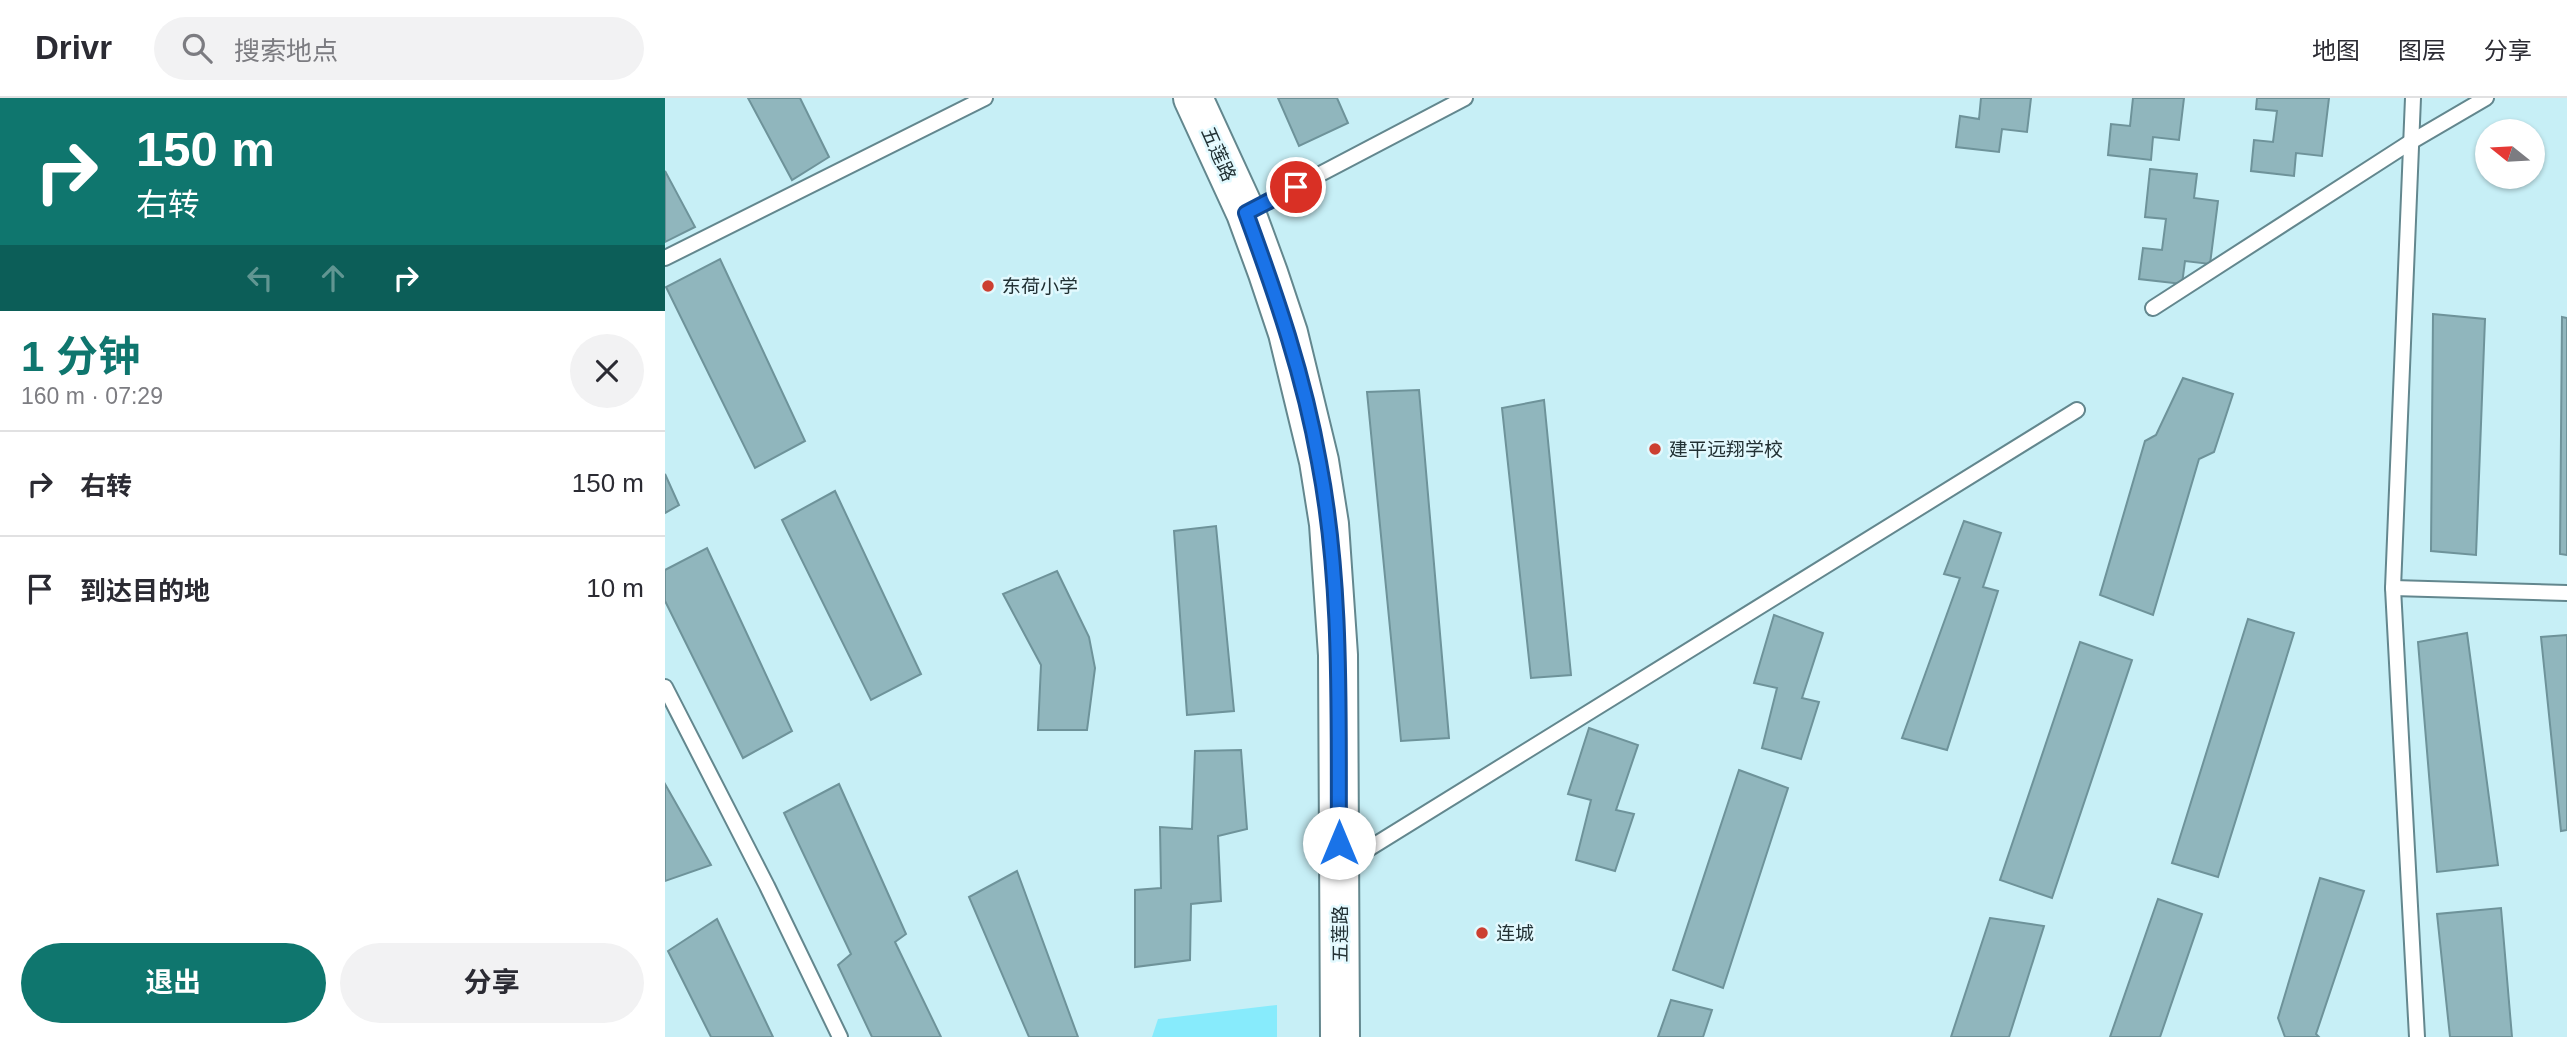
<!DOCTYPE html>
<html lang="zh">
<meta charset="utf-8">
<style>
body{margin:0;font-family:Helvetica,"Noto Sans SC",sans-serif;background:#f2f2f3;color:#2b2b33;height:100vh;display:flex;flex-direction:column;font-size:26px;white-space:nowrap}
*{box-sizing:border-box;margin:0}
p{font-size:23px;color:#7c7c81}
.icon{flex:none;width:38px;height:38px;fill:none;stroke:currentColor;stroke-width:2;stroke-linecap:round;stroke-linejoin:round}
.map{position:relative;flex:1;overflow:hidden}
.drawer{display:flex;flex-direction:column;background:#fff;width:665px}
.drawer>*{flex:none}
.hud{background:#0f766e;color:#fff;overflow:hidden}
.needle{width:46px;rotate:288deg}
.tools{position:absolute;left:1810px;top:21px;display:grid;gap:14px}
.tools a{display:grid;place-items:center;width:70px;height:70px;border-radius:50%;background:#fff;box-shadow:0 2px 5px #0004;font-size:35px}
.pin{position:absolute;display:grid;place-items:center;width:60px;height:60px;color:#fff;margin:-30px;border:4px solid #fff;border-radius:50%;box-shadow:0 2px 7px #0007}
.me{position:absolute;width:77px;margin:-38px;rotate:0deg;stroke-linejoin:round;filter:drop-shadow(0 0 5px #0008)}
.turn{display:flex;align-items:center;gap:24px;height:147px;padding:0 21px;font-size:32px}
.turn .icon{width:91px;height:91px;stroke-width:2.5}
.turn b{display:block;font-size:49px;line-height:60px}
.lanes{display:flex;align-items:center;height:66px;padding:0 21px;background:#0003;justify-content:center;gap:35px;direction:ltr}
.lanes .off{opacity:.35}
.round{display:grid;place-items:center;flex:none;width:74px;height:74px;border-radius:37px;background:#f2f2f3}
.head{display:flex;align-items:center;justify-content:space-between;height:119px;padding:0 21px}
h1{font-size:42px;font-weight:700;line-height:52px;color:#0f766e}
.cta{display:flex;gap:14px;margin-top:auto;padding:14px 21px}
.cta a{flex:1;height:80px;border-radius:42px;background:#0f766e;color:#fff;font-size:28px;font-weight:700;line-height:80px;text-align:center}
.cta a+a{background:#f2f2f3;color:#2b2b33}
ul{padding:0;list-style:none}
li{display:flex;align-items:center;gap:21px;height:105px;padding:0 21px;border-top:2px solid #e1e1e2}
li div{flex:1}
li b{display:block;font-size:26px}
li em{font-style:normal}
header{display:flex;align-items:center;gap:42px;box-sizing:border-box;height:98px;padding:0 35px;background:#fff;border-bottom:2px solid #e1e1e2}
header strong{font-size:33px}
nav{display:flex;gap:38px;margin-inline-start:auto;font-size:24px}
.search{width:490px;height:63px;background:#f2f2f3;display:flex;align-items:center;gap:18px;box-sizing:border-box;padding:0 24px;border-radius:38px;color:#7c7c81;font-size:26px}
main{display:flex;flex:1;min-height:0}
.map>svg:first-child{display:block}
.green{fill:#87ebfc}
.building{fill:#90b6bd;stroke:#6e939a;stroke-width:2}
.lines{fill:none;stroke-linecap:round;stroke-linejoin:round}
.lane-casing{stroke:#63878e;stroke-width:18}
.secondary-casing{stroke:#63878e;stroke-width:42}
.lane{stroke:#fff;stroke-width:14}
.secondary{stroke:#fff;stroke-width:38}
.route-casing{stroke:#114b97;stroke-width:18}
.route{stroke:#1a73e8;stroke-width:12}
.poi-dot{fill:#cc3f31;stroke:#e2f9fe;stroke-width:2.5}
.labels{text-anchor:middle;stroke-width:5;stroke-linejoin:round;paint-order:stroke}
.street-label{font-size:19px;fill:#223134;stroke:#e2f9fe}
.poi-label{font-size:19px;fill:#223134;stroke:#e2f9fe;text-anchor:start}
</style>
<header>
<strong>Drivr</strong>
<div class="search"><svg class="icon" aria-label="search" viewBox="0 0 24 24"><circle cx="10" cy="10" r="6"/><path d="M15 15l6 6"/></svg>搜索地点</div>
<nav><a>地图</a><a>图层</a><a>分享</a></nav>
</header>
<main>
<section class="drawer">
<div class="hud">
<div class="turn"><svg class="icon" aria-label="right" viewBox="0 0 24 24"><path d="M7 20v-9h11M14 6l5 5-5 5"/></svg><div><b>150 m</b>右转</div></div>
<div class="lanes"><svg class="icon off" aria-label="left" viewBox="0 0 24 24"><path d="M17 20v-9H6M10 6l-5 5 5 5"/></svg><svg class="icon off" aria-label="ahead" viewBox="0 0 24 24"><path d="M12 20V5M6 11l6-6 6 6"/></svg><svg class="icon" aria-label="right" viewBox="0 0 24 24"><path d="M7 20v-9h11M14 6l5 5-5 5"/></svg></div>
</div>
<div class="head"><div><h1>1 分钟</h1><p>160 m · 07:29</p></div><a class="round"><svg class="icon" aria-label="close" viewBox="0 0 24 24"><path d="M6 6l12 12M18 6L6 18"/></svg></a></div>
<ul>
<li><svg class="icon" aria-label="right" viewBox="0 0 24 24"><path d="M7 20v-9h11M14 6l5 5-5 5"/></svg><div><b>右转</b></div><em>150 m</em></li>
<li><svg class="icon" aria-label="arrive" viewBox="0 0 24 24"><path d="M6 21V4h12l-3 4 3 4H6"/></svg><div><b>到达目的地</b></div><em>10 m</em></li>
</ul>
<div class="cta"><a>退出</a><a>分享</a></div>
</section>
<div class="map">
<svg width="1902" height="939" viewBox="0 0 1902 939">
<rect width="100%" height="100%" fill="#c7eff6"/>
<path class="green" d="M612,907V939H487L493,921Z"/>
<g class="building">
<path d="M83,0H135L164,59L127,82Z"/>
<path d="M613,0H672L683,25L634,48Z"/>
<path d="M1316,0H1366L1362,34L1337,31L1334,54L1291,49L1295,18L1314,21Z"/>
<path d="M1468,0H1519L1514,42L1488,39L1486,62L1443,57L1446,26L1465,28Z"/>
<path d="M1592,0H1664L1657,58L1631,55L1629,78L1586,73L1589,42L1608,44L1612,13L1591,11Z"/>
<path d="M1485,71L1532,76L1529,100L1553,103L1545,166L1520,163L1517,186L1474,181L1478,150L1497,152L1501,121L1480,119Z"/>
<path d="M0,73L30,129L0,144Z"/>
<path d="M55,161L140,343L90,370L1,189Z"/>
<path d="M1768,216L1820,221L1811,457L1766,453Z"/>
<path d="M1897,219L1902,220V457L1895,456Z"/>
<path d="M1518,280L1568,296L1549,354L1534,361L1488,517L1435,497L1480,343L1491,337Z"/>
<path d="M754,292L784,640L736,643L702,294Z"/>
<path d="M879,302L906,577L866,580L837,310Z"/>
<path d="M0,376L14,407L0,415Z"/>
<path d="M170,393L256,576L206,602L117,422Z"/>
<path d="M1299,423L1336,435L1318,489L1333,493L1282,652L1237,640L1295,480L1279,476Z"/>
<path d="M551,428L569,613L522,617L509,433Z"/>
<path d="M42,450L127,633L78,660L0,503V472Z"/>
<path d="M392,473L424,539L430,570L422,632H373L376,567L338,496Z"/>
<path d="M1109,517L1158,535L1137,600L1154,604L1136,661L1097,650L1112,590L1089,585Z"/>
<path d="M1583,521L1629,535L1553,779L1507,765Z"/>
<path d="M1802,535L1833,767L1772,774L1753,544Z"/>
<path d="M1902,537V732L1896,733L1876,539Z"/>
<path d="M1415,544L1467,562L1387,800L1335,782Z"/>
<path d="M924,630L973,647L951,712L969,716L950,773L911,762L926,702L903,696Z"/>
<path d="M576,652L582,731L553,738L556,803L526,806L525,862L470,869V792L496,790L495,729L527,731L530,653Z"/>
<path d="M1074,672L1123,690L1058,890L1008,872Z"/>
<path d="M0,686L46,767L0,783Z"/>
<path d="M174,686L241,836L230,844L276,939H207L173,867L186,856L119,715Z"/>
<path d="M352,773L413,939H364L304,799Z"/>
<path d="M1655,780L1699,793L1651,936L1654,939H1620L1613,920Z"/>
<path d="M1493,801L1537,816L1495,939H1445Z"/>
<path d="M1836,810L1847,939H1785L1772,816Z"/>
<path d="M1325,820L1379,828L1344,939H1286Z"/>
<path d="M52,821L108,939H46L3,853Z"/>
<path d="M1006,902L1047,912L1038,939H993Z"/>
</g>
<g class="lines">
<defs>
<g id="lane">
<path d="M1748,0L1728,490L1752,939"/>
<path d="M581,115L800,0"/>
<path d="M0,160L320,0"/>
<path d="M1488,210L1744,45L1821,0"/>
<path d="M1728,490L1902,495"/>
<path d="M0,589L102,788L175,939"/>
<path d="M679,766L1412,312"/>
</g>
<path id="secondary" d="M528,0L581,115L603,175L623,235L654,363L664,426L673,557L675,939"/>
</defs>
<use href="#lane" class="lane-casing"/>
<use href="#secondary" class="secondary-casing"/>
<use href="#lane" class="lane"/>
<use href="#secondary" class="secondary"/>
</g>
<g class="lines">
<defs>
<path id="route" d="M631,89L581,115C611,197 639,278 654,364C678,489 673,618 674,745"/>
</defs>
<use href="#route" class="route-casing"/>
<use href="#route" class="route"/>
</g>
<g class="poi-dot">
<circle cx="323" cy="188" r="7"/>
<circle cx="990" cy="351" r="7"/>
<circle cx="817" cy="835" r="7"/>
</g>
<g class="labels">
<g class="street-label">
<text transform="translate(554 56) rotate(66)" y="7">五莲路</text>
<text transform="translate(675 836) rotate(-90)" y="7">五莲路</text>
</g>
<g class="poi-label">
<text x="337" y="195">东荷小学</text>
<text x="1004" y="358">建平远翔学校</text>
<text x="831" y="842">连城</text>
</g>
</g>
</svg>
<div class="tools">
<a><svg class="needle" viewBox="-14 -14 28 28"><path d="M0-13l5 13h-10z" fill="#e53935"/><path d="M0 13l5-13h-10z" fill="#7c7c81"/></svg></a>
</div>
<div class="pin" style="left:631px;top:89px;background:#d93025"><svg class="icon" aria-label="arrive" viewBox="0 0 24 24"><path d="M6 21V4h12l-3 4 3 4H6"/></svg></div>
<svg class="me" style="left:674px;top:745px" viewBox="-20 -20 40 40"><circle r="19" fill="#fff"/><path d="M0-13L10 11 0 6-10 11z" fill="#1a73e8"/></svg>
</div>
</main>
